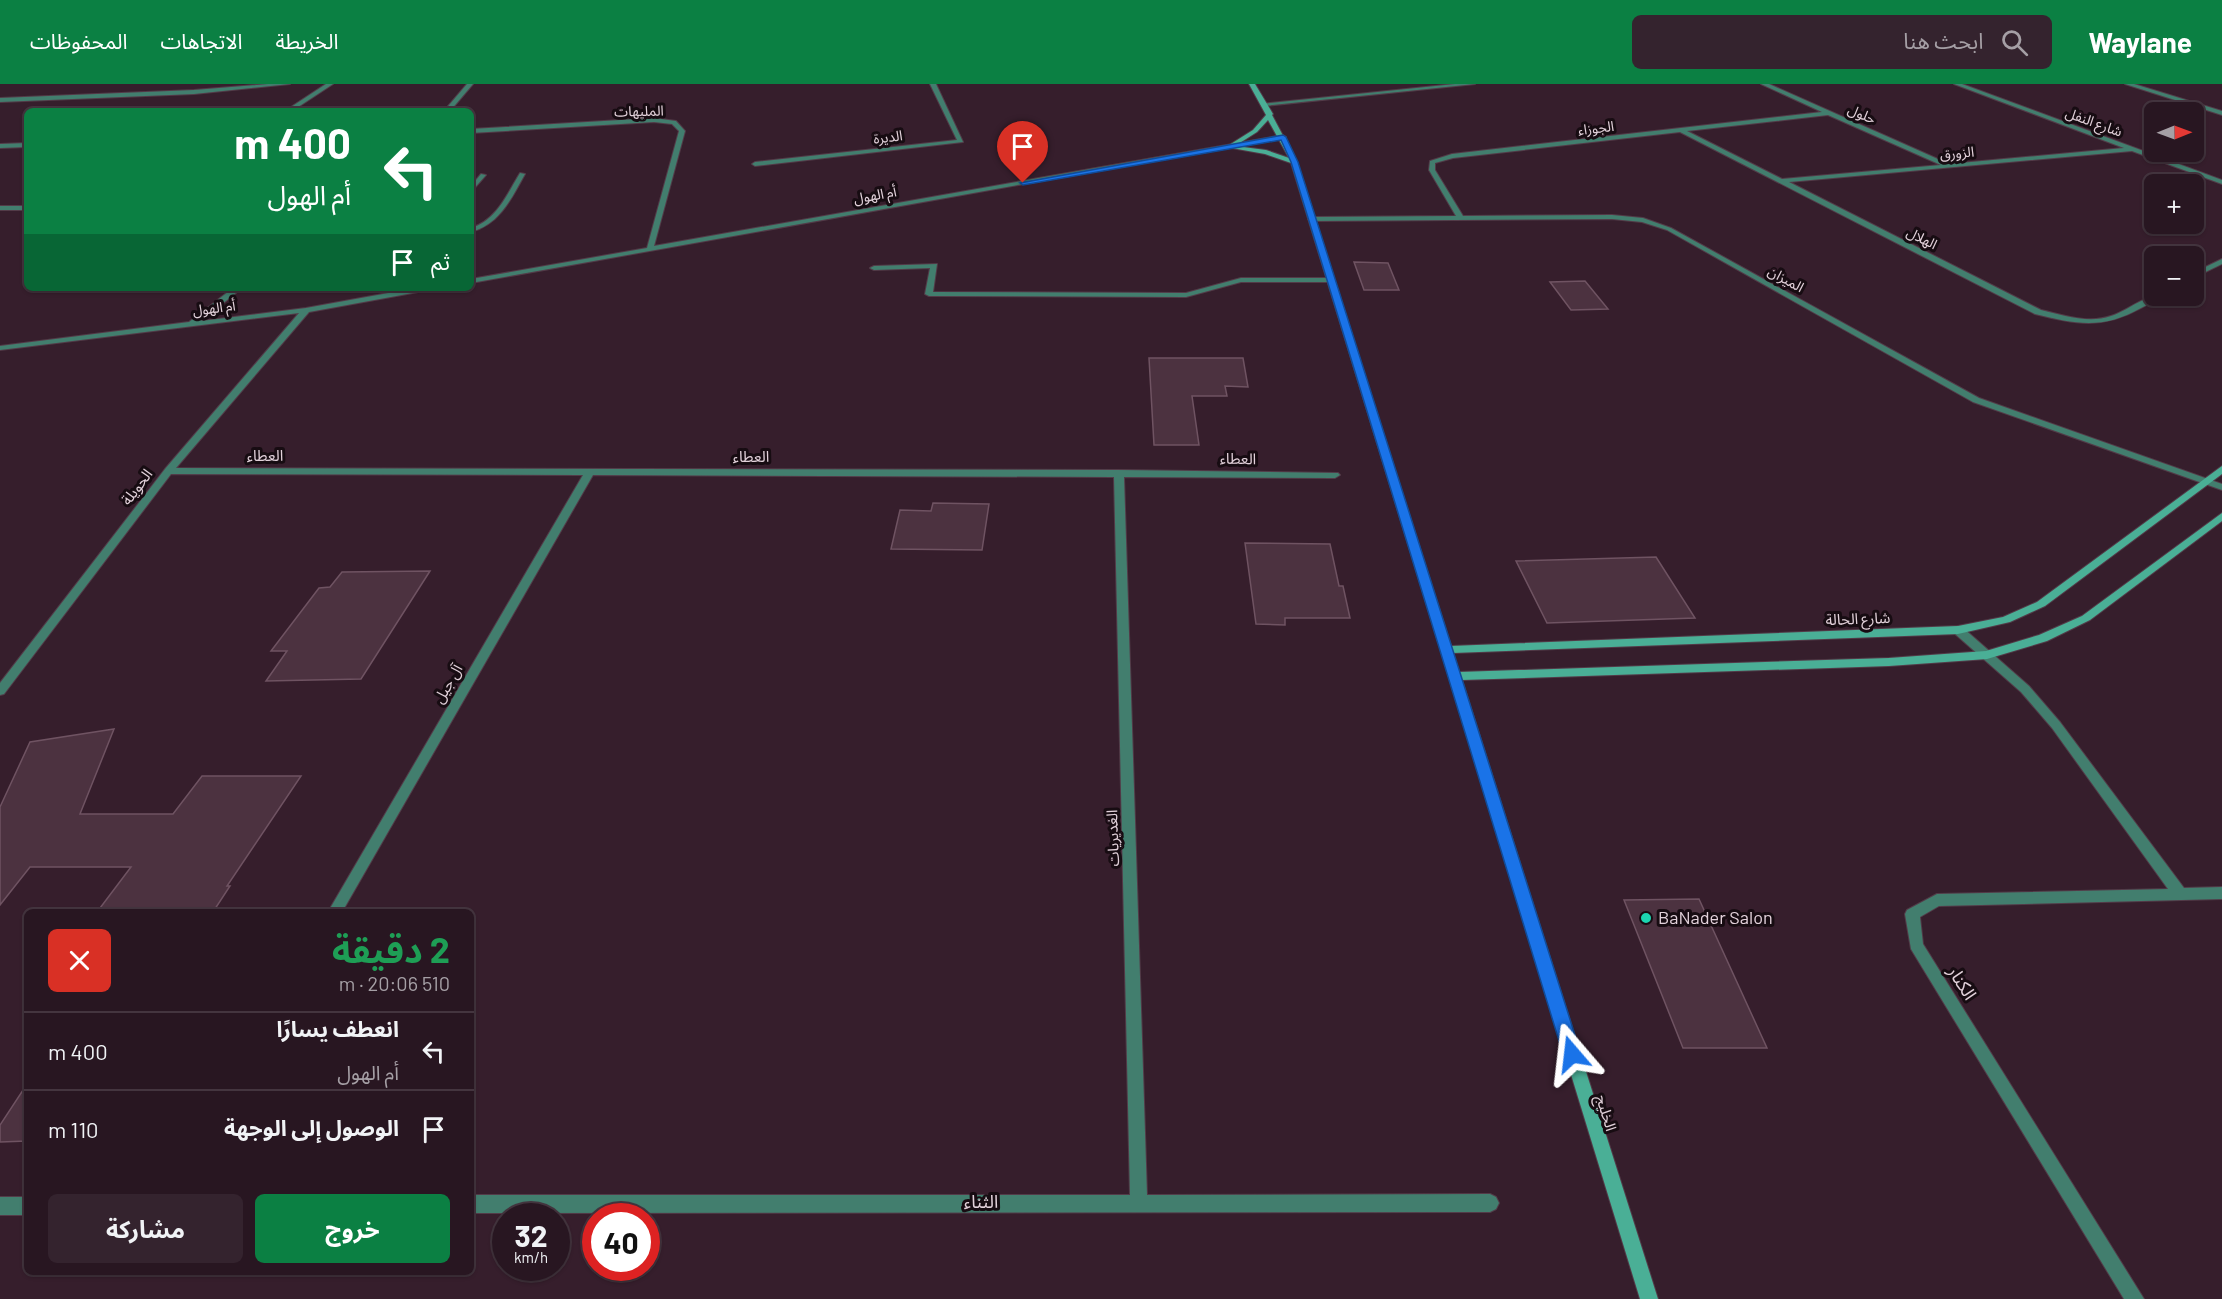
<!DOCTYPE html>
<html lang="ar">
<meta charset="utf-8">
<style>
body{margin:0;font-family:Barlow,"Noto Sans Arabic",sans-serif;background:#34232e;color:#f1f3f6;direction:rtl;height:100vh;display:flex;flex-direction:column;font-size:22px;white-space:nowrap}
*{box-sizing:border-box;margin:0}
p{font-size:20px;color:#a59fa5}
.icon{flex:none;width:33px;height:33px;fill:none;stroke:currentColor;stroke-width:2;stroke-linecap:round;stroke-linejoin:round}
.map{position:relative;flex:1;overflow:hidden;direction:ltr}
.drawer{position:absolute;left:24px;top:825px;width:450px;height:366px;display:flex;flex-direction:column;background:#281621;border-radius:9px;box-shadow:0 2px 4px #0004,0 0 0 2px #44353f;direction:rtl}
.drawer>*{flex:none}
.banner{position:absolute;left:24px;top:24px;width:450px;height:183px;border-radius:9px;box-shadow:0 2px 4px #0004,0 0 0 2px #44353f;direction:rtl;background:#0b8043;color:#fff;overflow:hidden}
.needle{width:39px;rotate:89deg}
.fabs{position:absolute;left:2144px;top:18px;display:grid;gap:12px}
.fabs a{display:grid;place-items:center;width:60px;height:60px;border-radius:9px;background:#281621;box-shadow:0 2px 4px #0004,0 0 0 2px #44353f;font-size:30px}
.speed{position:absolute;left:492px;top:1119px;display:flex;gap:12px;font-size:30px;font-weight:700;text-align:center}
.speed>*{display:grid;place-content:center;width:78px;height:78px;border-radius:50%;background:#281621;box-shadow:0 2px 4px #0004,0 0 0 2px #44353f;line-height:1}
.speed small{font-size:15px;font-weight:400}
.speed .limit{border:9px solid #d22;background:#fff;color:#111}
.pin{position:absolute;display:grid;place-items:center;width:51px;height:51px;color:#fff;margin:-62px -26px;border-radius:50% 50% 50% 0;rotate:-45deg;box-shadow:0 0 6px #0007}
.pin .icon{rotate:45deg}
.me{position:absolute;width:66px;margin:-33px;rotate:343deg;stroke-linejoin:round;filter:drop-shadow(0 0 4px #0008)}
.turn{display:flex;align-items:center;gap:21px;height:126px;padding:0 24px;font-size:27px}
.turn .icon{width:78px;height:78px;stroke-width:2.5}
.turn b{display:block;font-size:42px;line-height:51px}
.then{display:flex;align-items:center;height:57px;padding:0 24px;background:#0003;gap:12px;font-size:22px}
.round{display:grid;place-items:center;flex:none;width:63px;height:63px;border-radius:9px;background:#34232e}
.headline{display:flex;align-items:center;justify-content:space-between;height:102px;padding:0 24px}
h1{font-size:36px;font-weight:700;line-height:45px;color:#1e9e55}
.primary-button{display:flex;gap:12px;margin-top:auto;padding:12px 24px}
.primary-button a{flex:1;height:69px;border-radius:9px;background:#0b8043;color:#fff;font-size:24px;font-weight:700;line-height:69px;text-align:center}
.primary-button a+a{background:#34232e;color:#f1f3f6}
ul{padding:0;list-style:none}
li{display:flex;align-items:center;gap:18px;height:78px;padding:0 24px;border-top:2px solid #44353f}
li div{flex:1}
li b{display:block;font-size:22px}
li em{font-style:normal}
header{display:flex;align-items:center;gap:36px;box-sizing:border-box;height:84px;padding:0 30px;background:#0b8043;color:#fff}
header strong{font-size:28px}
nav{display:flex;gap:33px;margin-inline-start:auto;font-size:21px}
.search{width:420px;height:54px;background:#34232e;display:flex;align-items:center;gap:15px;box-sizing:border-box;padding:0 21px;border-radius:9px;color:#a59fa5;font-size:22px}
.map>svg:first-child{display:block}
.building{fill:#4c3240;stroke:#6f5362;stroke-width:1.5}
.lines{fill:none;stroke-linecap:round;stroke-linejoin:round}
.lane-casing{stroke:#523b48;stroke-width:2}
.street-casing{stroke:#523b48;stroke-width:2}
.secondary-casing{stroke:#523b48;stroke-width:2}
.lane{fill:#427e6e;fill-rule:evenodd}
.street{fill:#427e6e;fill-rule:evenodd}
.secondary{fill:#4aaf96;fill-rule:evenodd}
.route{fill:#1a73e8;stroke:#114b97;stroke-width:1.5}
.poi-dot{fill:#1cd5b1;stroke:#170c12;stroke-width:2}
.labels{text-anchor:middle;stroke-width:6;stroke-linejoin:round;paint-order:stroke}
.far-street-label{font-size:14px;fill:#e3d2db;stroke:#170c12}
.street-label{font-size:15px;fill:#e3d2db;stroke:#170c12}
.near-poi-label{font-size:18px;fill:#e3d2db;stroke:#170c12;text-anchor:start}
.near-street-label{font-size:18px;fill:#e3d2db;stroke:#170c12}
</style>
<header>
<strong>Waylane</strong>
<div class="search"><svg class="icon" aria-label="search" viewBox="0 0 24 24"><circle cx="10" cy="10" r="6"/><path d="M15 15l6 6"/></svg>ابحث هنا</div>
<nav><a>الخريطة</a><a>الاتجاهات</a><a>المحفوظات</a></nav>
</header>
<div class="map">
<svg width="2222" height="1215" viewBox="0 0 2222 1215">
<rect width="100%" height="100%" fill="#361e2c"/>
<g class="building">
<path d="M1354,178L1388,179L1399,206H1364Z"/>
<path d="M1585,197L1608,225L1571,226L1550,198Z"/>
<path d="M1149,274H1243L1248,303L1225,302L1227,312H1192L1199,361H1154Z"/>
<path d="M933,419L989,420L982,466L891,465L900,426L931,427Z"/>
<path d="M1245,459L1330,460L1339,502H1343L1350,534H1285V541L1256,540Z"/>
<path d="M1656,473L1695,534L1547,539L1516,477Z"/>
<path d="M430,487L361,595L266,597L287,567H271L319,504L330,503L342,488Z"/>
<path d="M114,645L80,730H173L202,692H301L227,802H230L213,828H97L131,783H30L0,821V723L30,658Z"/>
<path d="M1699,815L1767,964H1683L1624,816Z"/>
<path d="M27,1000V1057L0,1058V1041Z"/>
</g>
<g class="lines">
<defs>
<path id="lane" d="M937,180L933,208L1186,209L1241,194H1330L1334,196L1330,198H1241L1186,213L929,212L925,210L930,184L874,186L870,184L874,182Z"/>
<g id="street">
<path d="M268,0H290L194,10L0,18V14L194,6Z"/>
<path d="M326,0H333L292,27H285Z"/>
<path d="M467,0H473L450,27H444Z"/>
<path d="M930,0H936L963,58L755,82L752,80L755,78L957,56Z"/>
<path d="M1455,0H1475L1264,22L1261,20Z"/>
<path d="M1761,0H1769L1949,80L2124,64L1954,0H1962L2222,96V100L2132,67L1789,98L2041,226C2063,231 2088,240 2111,232C2128,227 2145,210 2162,212C2156,217 2148,220 2141,224C2102,246 2076,240 2035,230L1680,48L1453,74L1435,79V86L1463,132L1612,131L1643,134L1671,144L1979,314L2222,400V406L1973,318L1667,146L1642,138L1612,135L1311,137L1308,135L1311,133L1456,132L1429,86L1430,77L1452,70L1822,28ZM1828,31L1941,81L1782,95L1687,47Z"/>
<path d="M2125,0H2134L2222,27V31Z"/>
<path d="M654,34L676,37L685,47L654,162L1283,51L1286,53L471,199V195L647,164L679,47L672,40L654,38L471,49V45Z"/>
<path d="M27,59V63L0,64V60Z"/>
<path d="M520,89L525,90C511,115 500,140 471,148V144C497,136 507,110 520,89Z"/>
<path d="M481,90L486,91L471,108V102Z"/>
<rect x="0" y="122" width="27" height="4"/>
<path d="M2222,175V180L2193,194V189Z"/>
<path d="M233,204H242L201,237L306,224L416,204H433L429,206L309,228L176,384L1119,386L1338,389L1340,391L1335,394L1124,393L1147,1111L1490,1110L1496,1113L1499,1119L1496,1125L1490,1128L471,1129V1111H1130L1114,393L593,391L342,828H328L583,391L171,390L4,610L0,611V599L165,385L299,229L0,266V262L189,238Z"/>
<path d="M1958,542L1962,543L2029,602L2060,638L2184,804L2222,803V815L1939,822L1920,833L1923,860L2144,1215H2124L1911,865L1905,830L1907,826L1937,810L2168,805L2052,644L2021,608L1954,549L1952,546Z"/>
<rect x="0" y="1113" width="27" height="18"/>
</g>
<path id="secondary" d="M1249,0H1255L1273,30L1272,31L1297,78L1451,562L1958,542L2003,533L2037,518L2222,382V390L2045,522L2010,538L1958,550L1453,569L1459,588L1889,574L1986,567L2039,551L2082,532L2222,429V437L2090,536L2047,557L1987,575L1889,582L1462,596L1658,1215H1640L1291,79L1265,70L1226,63L1253,46L1266,31ZM1268,36L1289,74L1266,66L1235,62L1257,48Z"/>
</defs>
<use href="#lane" class="lane-casing"/>
<use href="#street" class="street-casing"/>
<use href="#secondary" class="secondary-casing"/>
<use href="#lane" class="lane"/>
<use href="#street" class="street"/>
<use href="#secondary" class="secondary"/>
</g>
<path class="route" d="M1283,51L1286,53L1298,78L1581,970L1579,976L1572,978L1566,976L1563,970L1291,78L1281,56L1023,101L1020,99Z"/>
<circle class="poi-dot" cx="1646" cy="834" r="6"/>
<g class="labels">
<g class="far-street-label">
<text transform="translate(639 27) rotate(-1)" y="5">المليهات</text>
<text transform="translate(1862 30) rotate(24)" y="5">حلول</text>
<text transform="translate(2094 38) rotate(20)" y="5">شارع النفل</text>
<text transform="translate(1596 44) rotate(-7)" y="5">الجوزاء</text>
<text transform="translate(888 53) rotate(-7)" y="5">الديرة</text>
<text transform="translate(1957 69) rotate(-5)" y="5">الزورق</text>
<text transform="translate(875 111) rotate(-10)" y="5">أم الهول</text>
<text transform="translate(1922 154) rotate(27)" y="5">الهلال</text>
<text transform="translate(1786 195) rotate(29)" y="5">الميزان</text>
<text transform="translate(214 224) rotate(-7)" y="5">أم الهول</text>
</g>
<g class="street-label">
<text x="265" y="377">العطاء</text>
<text x="751" y="378">العطاء</text>
<text transform="translate(1238 375) rotate(1)" y="5">العطاء</text>
<text transform="translate(137 403) rotate(-53)" y="5">الحويلة</text>
<text transform="translate(1858 535) rotate(-2)" y="5">شارع الحالة</text>
<text transform="translate(448 600) rotate(-60)" y="5">آل جيل</text>
<text transform="translate(1113 754) rotate(-92)" y="5">الغديريات</text>
<text transform="translate(1606 1029) rotate(73)" y="5">الخليج</text>
</g>
<g class="near-poi-label">
<text x="1658" y="840">BaNader Salon</text>
</g>
<g class="near-street-label">
<text transform="translate(1962 899) rotate(58)" y="6">الكنار</text>
<text x="981" y="1124">الثناء</text>
</g>
</g>
</svg>
<div class="fabs">
<a><svg class="needle" viewBox="-14 -14 28 28"><path d="M0-13l5 13h-10z" fill="#e53935"/><path d="M0 13l5-13h-10z" fill="#a59fa5"/></svg></a>
<a>+</a>
<a>−</a>
</div>
<div class="speed"><div>32<small>km/h</small></div><div class="limit">40</div></div>
<div class="pin" style="left:1023px;top:99px;background:#d93025"><svg class="icon" aria-label="arrive" viewBox="0 0 24 24"><path d="M6 21V4h12l-3 4 3 4H6"/></svg></div>
<svg class="me" style="left:1572px;top:970px" viewBox="-20 -20 40 40"><path d="M0-17L14 15 0 8-14 15z" fill="#1a73e8" stroke="#fff" stroke-width="4"/></svg>
<div class="banner">
<div class="turn"><svg class="icon" aria-label="left" viewBox="0 0 24 24"><path d="M17 20v-9H6M10 6l-5 5 5 5"/></svg><div><b>400 m</b>أم الهول</div></div>
<div class="then">ثم<svg class="icon" aria-label="arrive" viewBox="0 0 24 24"><path d="M6 21V4h12l-3 4 3 4H6"/></svg></div>
</div>
<section class="drawer">
<div class="headline"><div><h1>2 دقيقة</h1><p>510 m · 20:06</p></div><a class="round" style="background:#d93025;color:#fff"><svg class="icon" aria-label="close" viewBox="0 0 24 24"><path d="M6 6l12 12M18 6L6 18"/></svg></a></div>
<ul>
<li><svg class="icon" aria-label="left" viewBox="0 0 24 24"><path d="M17 20v-9H6M10 6l-5 5 5 5"/></svg><div><b>انعطف يسارًا</b><p>أم الهول</p></div><em>400 m</em></li>
<li><svg class="icon" aria-label="arrive" viewBox="0 0 24 24"><path d="M6 21V4h12l-3 4 3 4H6"/></svg><div><b>الوصول إلى الوجهة</b></div><em>110 m</em></li>
</ul>
<div class="primary-button"><a>خروج</a><a>مشاركة</a></div>
</section>
</div>
